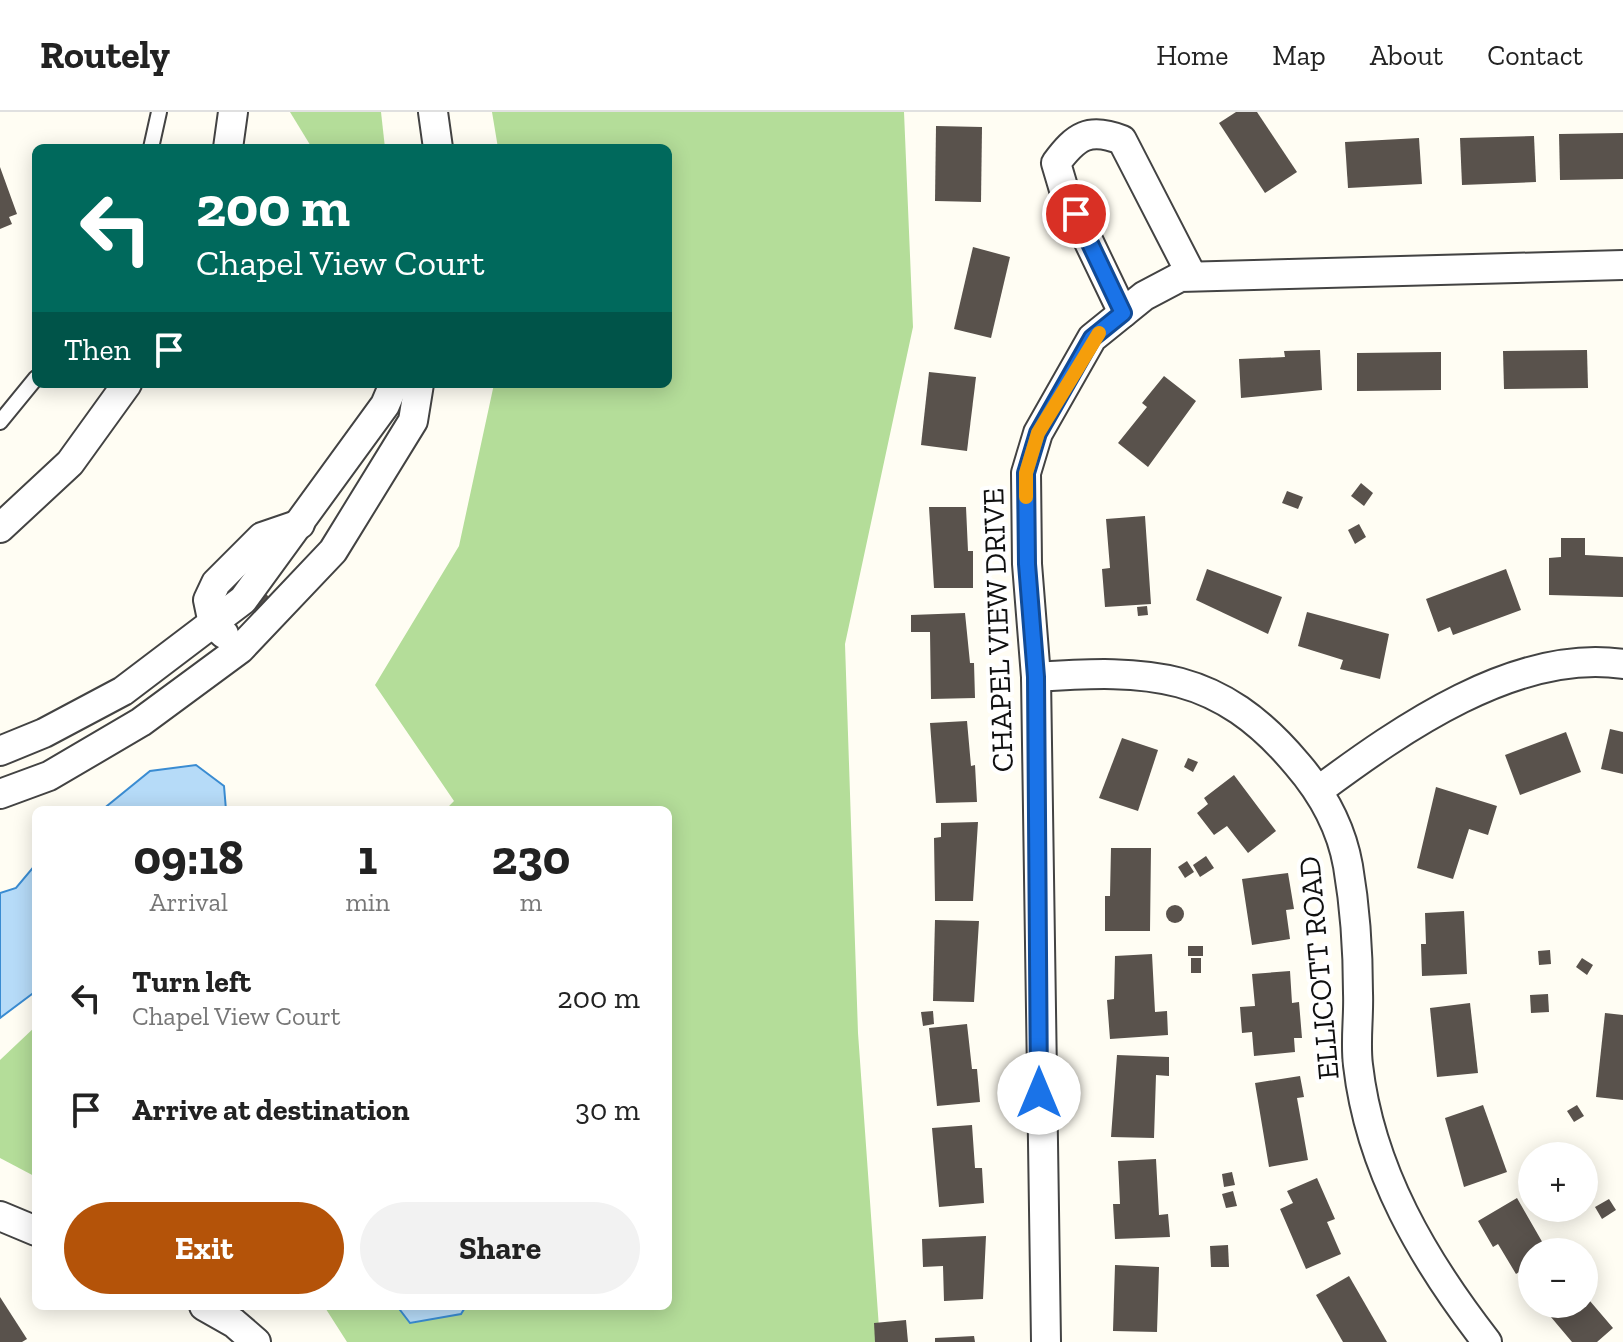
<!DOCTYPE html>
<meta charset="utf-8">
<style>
body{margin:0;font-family:"Zilla Slab",serif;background:#f2f2f2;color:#222;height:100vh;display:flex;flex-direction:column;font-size:30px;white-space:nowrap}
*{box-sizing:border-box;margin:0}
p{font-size:26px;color:#767676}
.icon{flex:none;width:44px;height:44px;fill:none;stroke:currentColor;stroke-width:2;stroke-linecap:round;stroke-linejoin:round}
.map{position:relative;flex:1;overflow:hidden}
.sheet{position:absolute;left:32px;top:694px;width:640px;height:504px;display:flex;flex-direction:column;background:#fff;border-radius:12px;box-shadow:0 4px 20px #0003}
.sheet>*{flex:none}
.hud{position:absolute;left:32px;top:32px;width:640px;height:244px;border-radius:12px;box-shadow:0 4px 20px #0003;background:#00695c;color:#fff;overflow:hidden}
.controls{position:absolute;left:1518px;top:1030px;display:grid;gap:16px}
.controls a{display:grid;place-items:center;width:80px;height:80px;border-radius:50%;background:#fff;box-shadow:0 4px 20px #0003;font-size:40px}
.pin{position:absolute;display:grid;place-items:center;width:68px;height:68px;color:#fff;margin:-34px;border:4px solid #fff;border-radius:50%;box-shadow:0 2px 8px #0007}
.me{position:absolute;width:88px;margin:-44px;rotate:0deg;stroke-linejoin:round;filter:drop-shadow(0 0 6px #0008)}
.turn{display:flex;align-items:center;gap:28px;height:168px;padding:0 32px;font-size:36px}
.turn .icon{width:104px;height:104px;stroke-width:2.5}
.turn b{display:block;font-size:56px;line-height:68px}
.then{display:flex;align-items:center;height:76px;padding:0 32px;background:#0003;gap:16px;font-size:30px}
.eta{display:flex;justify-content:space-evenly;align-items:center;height:136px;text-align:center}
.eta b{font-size:48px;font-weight:700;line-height:56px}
.action{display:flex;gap:16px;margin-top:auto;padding:16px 32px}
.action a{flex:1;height:92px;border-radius:48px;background:#b45309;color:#fff;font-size:32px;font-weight:700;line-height:92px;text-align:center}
.action a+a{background:#f2f2f2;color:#222}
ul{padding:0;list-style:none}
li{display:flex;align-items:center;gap:24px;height:112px;padding:0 32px}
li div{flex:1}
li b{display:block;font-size:30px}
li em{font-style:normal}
header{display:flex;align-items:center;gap:48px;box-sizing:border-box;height:112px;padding:0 40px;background:#fff;border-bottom:2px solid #e0e0e0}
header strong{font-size:38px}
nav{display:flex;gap:44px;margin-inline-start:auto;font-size:28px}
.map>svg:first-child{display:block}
.forest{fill:#b4dd99}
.water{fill:#b6dbf8;stroke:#3a8cd2;stroke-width:2}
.building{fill:#59524c}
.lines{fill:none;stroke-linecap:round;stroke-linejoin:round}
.lane-casing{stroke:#434343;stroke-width:18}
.street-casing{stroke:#434343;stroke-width:32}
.lane{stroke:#fff;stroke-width:14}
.street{stroke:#fff;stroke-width:28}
.route-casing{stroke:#114b97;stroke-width:20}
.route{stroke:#1a73e8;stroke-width:14}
.slow{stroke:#f59e0b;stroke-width:14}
.labels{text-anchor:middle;stroke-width:8;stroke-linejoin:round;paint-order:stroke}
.street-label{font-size:30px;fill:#101010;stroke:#fff}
</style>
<header>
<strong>Routely</strong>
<nav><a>Home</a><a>Map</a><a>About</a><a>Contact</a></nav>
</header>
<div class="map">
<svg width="1623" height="1230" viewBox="0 0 1623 1230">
<rect width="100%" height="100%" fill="#fffdf3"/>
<g class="forest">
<path d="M290,0H381L385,36H312Z"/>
<path d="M492,0H904L913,215L845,532L858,921L880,1230H347L324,1194H668V698H445L454,689L375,573L459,434L494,272H668V36H498Z"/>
<path d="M36,914V1065L0,1046V948Z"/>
</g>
<g class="water">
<path d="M196,653L224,674L226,698H102L150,659Z"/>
<path d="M36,752V879L0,906V781L16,776Z"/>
<path d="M397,1194H466L461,1202L410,1211Z"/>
</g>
<g class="building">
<path d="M1236,0H1257L1297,60L1265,81L1219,11Z"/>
<path d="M936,14L982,15L981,90L935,89Z"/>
<path d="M1623,21V67L1560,68L1559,22Z"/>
<path d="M1534,24L1536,70L1462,73L1460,26Z"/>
<path d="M1419,26L1422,72L1348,76L1345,30Z"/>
<path d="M0,55L17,102L9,105L12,112L0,117Z"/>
<path d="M973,135L1010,145L991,226L954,217Z"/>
<path d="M1320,238L1322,278L1241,286L1239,247L1285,245L1284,239Z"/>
<path d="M1587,238L1588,276L1504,277L1503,239Z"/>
<path d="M1441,240V278L1357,279V241Z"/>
<path d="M929,260L976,265L967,339L921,333Z"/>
<path d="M1164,264L1196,289L1148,355L1118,331L1147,295L1142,291Z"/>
<path d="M1361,371L1373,381L1364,394L1351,384Z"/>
<path d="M1287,379L1303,385L1298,397L1282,391Z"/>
<path d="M929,395H966L968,439H973V476H934Z"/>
<path d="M1145,404L1151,492L1105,495L1102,457L1110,456L1106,407Z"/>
<path d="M1359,412L1366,425L1355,432L1348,418Z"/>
<path d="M1561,426H1585V443L1623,445V485L1549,483V446L1561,445Z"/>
<path d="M1207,457L1282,485L1268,522L1196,488Z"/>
<path d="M1506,457L1521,498L1453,523L1450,515L1438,520L1426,487Z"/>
<path d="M262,478L274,490L261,502L249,490Z"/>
<path d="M1147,494L1148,503L1138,504L1137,495Z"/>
<path d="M1307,500L1389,522L1380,567L1340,557L1343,548L1298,534Z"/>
<path d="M965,501L970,551H974L975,586L931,587L930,520H911V503Z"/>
<path d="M967,609L971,654L975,653L977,690L936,691L930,611Z"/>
<path d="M1610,617L1623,620V662L1601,657Z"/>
<path d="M1566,620L1581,660L1520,683L1505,643Z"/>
<path d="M1122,626L1158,638L1138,699L1099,686Z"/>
<path d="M1188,646L1198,650L1193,660L1184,655Z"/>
<path d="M1234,663L1276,719L1248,741L1227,714L1214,723L1197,701L1208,692L1204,686Z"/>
<path d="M1436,675L1497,694L1488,723L1469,717L1453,767L1417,756Z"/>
<path d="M978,710L973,789H935L934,726L941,725V711Z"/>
<path d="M1111,736H1151L1150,819H1105V784H1110Z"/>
<path d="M1206,744L1214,756L1200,765L1193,753Z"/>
<path d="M1187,749L1194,760L1185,766L1178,755Z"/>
<path d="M1288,761L1294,797L1286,798L1290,827L1252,833L1242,767Z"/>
<circle cx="1175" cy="802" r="9"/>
<path d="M1464,799L1467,862L1422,864L1421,832H1426L1425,801Z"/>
<path d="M935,808L979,809L974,890L933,889Z"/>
<rect x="1188" y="834" width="15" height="10"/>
<path d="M1550,838L1551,852L1539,853L1538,839Z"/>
<path d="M1152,842L1155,900L1167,899L1168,923L1110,927L1107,888L1114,887L1115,844Z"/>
<rect x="1191" y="846" width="10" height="15"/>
<path d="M1582,846L1593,853L1587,863L1576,855Z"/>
<path d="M1290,859L1292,891L1299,890L1302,926H1294L1295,940L1254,944L1252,920L1242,921L1240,895L1255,894L1252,862Z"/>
<path d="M1548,882L1549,900L1531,901L1530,883Z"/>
<path d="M1470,891L1478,961L1437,965L1430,896Z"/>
<path d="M933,899L934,912L923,914L921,900Z"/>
<path d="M1605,901L1623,903V988L1596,985Z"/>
<path d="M967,912L972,957H977L980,990L937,994L929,916Z"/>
<path d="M1117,943L1169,945V964L1156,963L1154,1026L1111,1025Z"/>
<path d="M1300,964L1304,985L1297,986L1308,1048L1269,1055L1255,971Z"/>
<path d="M1483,993L1507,1060L1464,1075L1445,1006Z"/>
<path d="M1577,993L1584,1004L1574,1010L1567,999Z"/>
<path d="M972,1013L975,1056H982L984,1091L939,1095L932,1016Z"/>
<path d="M1156,1047L1159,1103L1168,1102L1170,1125L1115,1127L1113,1092H1120L1118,1049Z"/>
<path d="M1589,1049L1597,1063L1589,1067L1584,1052Z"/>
<path d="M1232,1060L1235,1073L1224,1075L1222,1062Z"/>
<path d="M1317,1066L1335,1107L1327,1110L1341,1142L1306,1157L1280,1097L1293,1091L1287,1079Z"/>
<path d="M1233,1079L1237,1094L1226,1096L1222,1082Z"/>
<path d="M1517,1086L1548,1140H1532V1152L1516,1162L1498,1132L1493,1135L1478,1109Z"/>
<path d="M1609,1087L1616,1098L1602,1107L1595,1095Z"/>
<path d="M986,1124L983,1187L944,1189L943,1154L923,1155L922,1127Z"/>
<path d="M1228,1133L1229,1155H1211L1210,1134Z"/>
<path d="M1115,1153L1159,1155L1157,1220L1113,1219Z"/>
<path d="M1349,1164L1387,1230H1343L1316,1183Z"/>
<path d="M1584,1182L1613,1216L1597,1230H1572L1540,1192H1584Z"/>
<path d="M0,1185L27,1227L22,1230H0Z"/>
<path d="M906,1208L908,1230H875L874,1211Z"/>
<path d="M974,1224L975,1230H935V1226Z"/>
</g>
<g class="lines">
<defs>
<g id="lane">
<path d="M151,36L159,0"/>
<path d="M0,310L36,266"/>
</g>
<g id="street">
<path d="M433,0L438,36"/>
<path d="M228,36L233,0"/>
<path d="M1123,201L1064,78L1056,51C1076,24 1089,15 1122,28L1192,164"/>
<path d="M0,416L70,351L127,272"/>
<path d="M224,522L213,512L208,488L216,471L262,425L300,412"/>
<path d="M1036,565C1149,557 1219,559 1297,652C1323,682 1341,714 1348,754C1355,795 1358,839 1358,881C1359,904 1355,930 1358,953C1370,1058 1424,1149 1487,1230"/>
<path d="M0,639L44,621L123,579L243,488L385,293L394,272"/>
<path d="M1319,678C1400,618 1516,536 1623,552"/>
<path d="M0,682L49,664L141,610L240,537L333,439L413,309L419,272"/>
<path d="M0,1104L36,1119"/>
<path d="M204,1194L234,1211L256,1230"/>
<path d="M1046,1230L1036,565L1027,452L1026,361L1038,321L1092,226L1144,184L1180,165L1623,153"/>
</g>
</defs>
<use href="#lane" class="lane-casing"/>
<use href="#street" class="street-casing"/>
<use href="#lane" class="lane"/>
<use href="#street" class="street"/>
</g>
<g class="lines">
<defs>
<path id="route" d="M1039,981L1036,565L1027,452L1026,361L1038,321L1092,226L1123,201L1076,102"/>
</defs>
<use href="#route" class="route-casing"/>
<use href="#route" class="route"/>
<path class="slow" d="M1026,385V361L1038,321L1099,221"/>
</g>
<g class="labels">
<g class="street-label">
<text transform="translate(998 518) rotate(-92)" y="10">CHAPEL VIEW DRIVE</text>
<text transform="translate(1319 856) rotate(-95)" y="10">ELLICOTT ROAD</text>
</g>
</g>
</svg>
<div class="controls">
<a>+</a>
<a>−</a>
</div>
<div class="pin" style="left:1076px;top:102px;background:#d93025"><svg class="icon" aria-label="arrive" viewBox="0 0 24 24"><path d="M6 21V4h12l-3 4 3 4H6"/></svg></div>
<svg class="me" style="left:1039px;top:981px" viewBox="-20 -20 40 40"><circle r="19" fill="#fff"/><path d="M0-13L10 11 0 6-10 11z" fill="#1a73e8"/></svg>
<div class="hud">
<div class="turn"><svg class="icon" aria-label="left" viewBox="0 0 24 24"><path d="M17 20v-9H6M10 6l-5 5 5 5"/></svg><div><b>200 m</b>Chapel View Court</div></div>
<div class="then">Then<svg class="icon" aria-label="arrive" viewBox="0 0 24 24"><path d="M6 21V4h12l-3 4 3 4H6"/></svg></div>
</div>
<section class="sheet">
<div class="eta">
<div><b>09:18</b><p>Arrival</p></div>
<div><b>1</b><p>min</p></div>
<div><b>230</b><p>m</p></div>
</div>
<ul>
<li><svg class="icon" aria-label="left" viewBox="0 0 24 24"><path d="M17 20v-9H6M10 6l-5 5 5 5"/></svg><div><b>Turn left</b><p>Chapel View Court</p></div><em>200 m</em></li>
<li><svg class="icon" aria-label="arrive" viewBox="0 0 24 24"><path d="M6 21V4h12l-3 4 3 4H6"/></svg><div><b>Arrive at destination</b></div><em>30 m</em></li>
</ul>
<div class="action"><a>Exit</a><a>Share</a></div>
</section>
</div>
